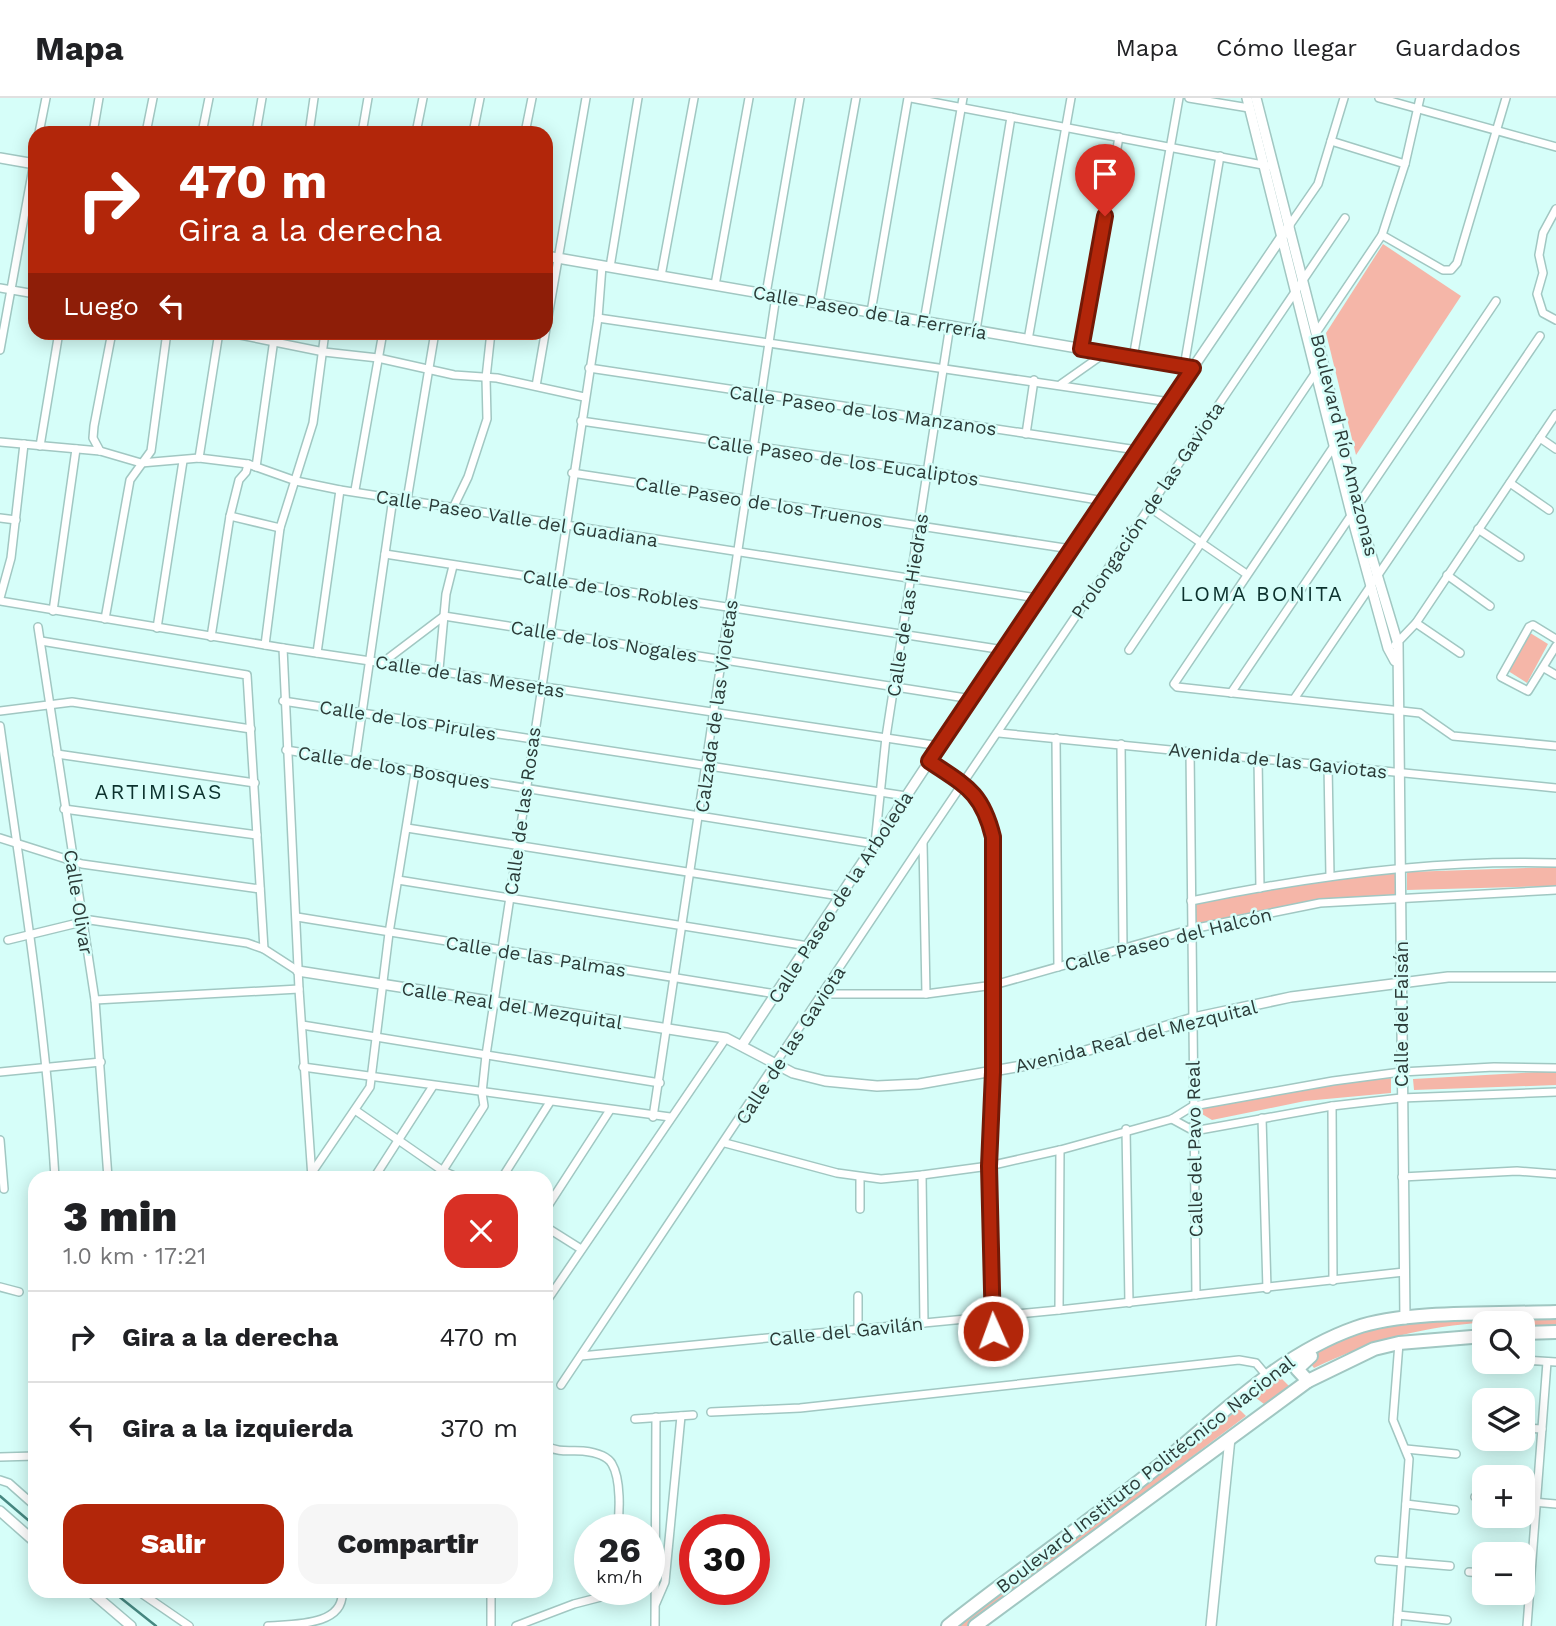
<!DOCTYPE html>
<html lang="es">
<meta charset="utf-8">
<style>
body{margin:0;font-family:"Work Sans",sans-serif;background:#f6f6f6;color:#202124;height:100vh;display:flex;flex-direction:column;font-size:26px;white-space:nowrap}
*{box-sizing:border-box;margin:0}
p{font-size:23px;color:#757577}
.icon{flex:none;width:38px;height:38px;fill:none;stroke:currentColor;stroke-width:2;stroke-linecap:round;stroke-linejoin:round}
.map{position:relative;flex:1;overflow:hidden}
.side{position:absolute;left:28px;top:1073px;width:525px;height:427px;display:flex;flex-direction:column;background:#fff;border-radius:21px;box-shadow:0 4px 18px #0003}
.side>*{flex:none}
.guide{position:absolute;left:28px;top:28px;width:525px;height:214px;border-radius:21px;box-shadow:0 4px 18px #0003;background:#b2260a;color:#fff;overflow:hidden}
.tools{position:absolute;left:1472px;top:1213px;display:grid;gap:14px}
.tools a{display:grid;place-items:center;width:63px;height:63px;border-radius:14px;background:#fff;box-shadow:0 4px 18px #0003;font-size:35px}
.speed{position:absolute;left:574px;top:1416px;display:flex;gap:14px;font-size:35px;font-weight:700;text-align:center}
.speed>*{display:grid;place-content:center;width:91px;height:91px;border-radius:50%;background:#fff;box-shadow:0 4px 18px #0003;line-height:1}
.speed small{font-size:18px;font-weight:400}
.speed .limit{border:10px solid #d22;background:#fff;color:#111}
.pin{position:absolute;display:grid;place-items:center;width:60px;height:60px;color:#fff;margin:-72px -30px;border-radius:50% 50% 50% 0;rotate:-45deg;box-shadow:0 0 7px #0007}
.pin .icon{rotate:45deg}
.me{position:absolute;width:77px;margin:-38px;rotate:358deg;stroke-linejoin:round;filter:drop-shadow(0 0 5px #0008)}
.turn{display:flex;align-items:center;gap:24px;height:147px;padding:0 35px;font-size:32px}
.turn .icon{width:91px;height:91px;stroke-width:2.5}
.turn b{display:block;font-size:49px;line-height:60px}
.then{display:flex;align-items:center;height:66px;padding:0 35px;background:#0003;gap:14px;font-size:26px}
.round{display:grid;place-items:center;flex:none;width:74px;height:74px;border-radius:21px;background:#f6f6f6}
.head{display:flex;align-items:center;justify-content:space-between;height:119px;padding:0 35px}
h1{font-size:42px;font-weight:800;line-height:52px}
.action{display:flex;gap:14px;margin-top:auto;padding:14px 35px}
.action a{flex:1;height:80px;border-radius:21px;background:#b2260a;color:#fff;font-size:28px;font-weight:800;line-height:80px;text-align:center}
.action a+a{background:#f6f6f6;color:#202124}
ul{padding:0;list-style:none}
li{display:flex;align-items:center;gap:21px;height:91px;padding:0 35px;border-top:2px solid #e0e0e0}
li div{flex:1}
li b{display:block;font-size:26px}
li em{font-style:normal}
header{display:flex;align-items:center;gap:42px;box-sizing:border-box;height:98px;padding:0 35px;background:#fff;border-bottom:2px solid #e0e0e0}
header strong{font-size:33px}
nav{display:flex;gap:38px;margin-inline-start:auto;font-size:24px}
.map>svg:first-child{display:block}
.green{fill:#f5b6a8}
.lines{fill:none;stroke-linecap:round;stroke-linejoin:round}
.stream{stroke:#468881;stroke-width:2.5}
.minor-casing{stroke:#a1c7c2;stroke-width:10}
.tertiary-casing{stroke:#a1c7c2;stroke-width:12}
.primary-casing{stroke:#a1c7c2;stroke-width:16}
.minor{stroke:#fff;stroke-width:7}
.tertiary{stroke:#fff;stroke-width:9}
.primary{stroke:#fff;stroke-width:12}
.route-casing{stroke:#741906;stroke-width:18}
.route{stroke:#b2260a;stroke-width:12}
.labels{text-anchor:middle;stroke-width:5;stroke-linejoin:round;paint-order:stroke}
.street-label{font-size:19px;fill:#2b3b38;stroke:#d6fef9}
.neighbourhood-label{font-size:21px;letter-spacing:2px;fill:#0b312d;stroke:#d6fef9}
</style>
<header>
<strong>Mapa</strong>
<nav><a>Mapa</a><a>Cómo llegar</a><a>Guardados</a></nav>
</header>
<div class="map">
<svg width="1556" height="1528" viewBox="0 0 1556 1528">
<rect width="100%" height="100%" fill="#d6fef9"/>
<g class="green">
<path d="M1383,146L1461,198L1356,357L1326,235Z"/>
<path d="M1527,533L1548,546L1527,585L1505,571Z"/>
<path d="M1556,769V788L1407,792V774Z"/>
<path d="M1399,770V799L1296,806L1192,831L1193,802Z"/>
<path d="M1556,973V987L1414,992L1413,981Z"/>
<path d="M1391,980V995L1305,1003L1212,1022L1202,1016L1200,1010L1302,989Z"/>
<path d="M1475,1217L1476,1225C1412,1231 1372,1243 1314,1270L1307,1261L1345,1235L1390,1225Z"/>
<path d="M1556,1220V1227L1523,1228L1522,1225H1505V1222Z"/>
<path d="M1279,1278L1289,1288L1264,1306L1252,1297Z"/>
<path d="M1239,1311L1246,1318L967,1528H954Z"/>
</g>
<g class="lines">
<g class="stream">
<path d="M0,1398L35,1428"/>
<path d="M112,1493L156,1528"/>
</g>
<defs>
<g id="minor">
<path d="M911,0L1268,68"/>
<path d="M1189,0L1249,10"/>
<path d="M1379,0L1556,49"/>
<path d="M39,35L46,0"/>
<path d="M93,35L99,0"/>
<path d="M146,35L153,0"/>
<path d="M202,35L209,0"/>
<path d="M256,35L262,0"/>
<path d="M309,35L314,0"/>
<path d="M362,35L368,0"/>
<path d="M416,35L423,0"/>
<path d="M473,35L480,0"/>
<path d="M525,35L532,0"/>
<path d="M1331,43L1405,66"/>
<path d="M1556,111L1543,135L1539,157L1543,175L1537,196L1543,215L1556,222"/>
<path d="M1289,128L1318,86L1344,0"/>
<path d="M1382,137L1443,172H1451L1457,165L1506,0"/>
<path d="M610,169L638,0"/>
<path d="M661,178L694,0"/>
<path d="M715,187L749,0"/>
<path d="M0,190L35,196"/>
<path d="M766,196L800,0"/>
<path d="M819,205L856,0"/>
<path d="M871,214L908,0"/>
<path d="M598,220L1170,304"/>
<path d="M924,223L963,0"/>
<path d="M976,232L1011,19"/>
<path d="M225,234L324,254L378,260L454,277L497,280L584,299"/>
<path d="M1316,235L1382,137L1405,66L1420,0"/>
<path d="M1028,242L1071,0"/>
<path d="M1081,251L1119,39"/>
<path d="M0,252L35,59"/>
<path d="M1133,260L1179,0"/>
<path d="M1184,269L1220,58"/>
<path d="M589,270L1137,352"/>
<path d="M1061,286L1105,255"/>
<path d="M536,288L586,0"/>
<path d="M581,323L926,373L1104,403"/>
<path d="M1026,336L1034,282"/>
<path d="M1540,340L1556,351"/>
<path d="M0,344L100,353L141,365L199,360L248,366L296,383L340,392L1037,500"/>
<path d="M1336,345L1174,586L1177,589L1420,615L1453,638L1556,648"/>
<path d="M40,348L59,234"/>
<path d="M100,353L93,340L94,328L112,234"/>
<path d="M199,360L219,234"/>
<path d="M256,369L275,234"/>
<path d="M572,375L1071,451"/>
<path d="M1510,385L1549,412"/>
<path d="M355,392L383,234"/>
<path d="M407,402L435,234"/>
<path d="M454,408L468,379L487,321L486,280L491,234"/>
<path d="M1149,409L1245,475"/>
<path d="M230,418L280,430"/>
<path d="M0,420L16,422"/>
<path d="M1478,431L1520,459"/>
<path d="M385,456L1004,552"/>
<path d="M1447,477L1490,508"/>
<path d="M0,500L11,460L24,346"/>
<path d="M0,503L283,550L940,648"/>
<path d="M53,513L76,351"/>
<path d="M105,521L130,382L151,353L167,234"/>
<path d="M1416,525L1460,555"/>
<path d="M38,529L95,902L108,1080"/>
<path d="M157,530L183,363"/>
<path d="M211,539L230,418L239,382L246,374L248,366"/>
<path d="M1556,541L1533,527L1529,529L1501,579L1528,593L1556,548"/>
<path d="M41,543L247,577L264,851"/>
<path d="M265,547L280,430L313,325L325,234"/>
<path d="M1395,547L1416,525L1556,316"/>
<path d="M283,550L299,891L312,1080"/>
<path d="M1129,552L1316,274"/>
<path d="M317,555L340,392"/>
<path d="M382,565L444,518L972,601"/>
<path d="M1544,570L1556,577"/>
<path d="M439,571L446,496L453,468"/>
<path d="M1231,595L1496,203"/>
<path d="M1294,601L1540,238"/>
<path d="M283,603L906,698"/>
<path d="M0,613L72,604L251,631"/>
<path d="M0,628C21,779 46,928 55,1080"/>
<path d="M999,635L1556,690"/>
<path d="M1056,640L1058,869"/>
<path d="M1121,646L1123,851"/>
<path d="M286,652L875,746L886,639L950,227"/>
<path d="M1190,653L1196,1197"/>
<path d="M57,656L255,685"/>
<path d="M1258,660L1260,790"/>
<path d="M929,663C964,687 982,696 993,739V974L989,1068L994,1247"/>
<path d="M355,664L393,400"/>
<path d="M1328,667L1330,778"/>
<path d="M64,711L257,737"/>
<path d="M407,730L840,798"/>
<path d="M0,740L82,766L260,791"/>
<path d="M923,745L926,896"/>
<path d="M398,782L808,848"/>
<path d="M1191,803C1311,778 1434,761 1556,765"/>
<path d="M297,819L776,896"/>
<path d="M8,842L90,822L247,845L264,851L298,873"/>
<path d="M823,896H926L994,887L1192,831L1320,805L1556,792"/>
<path d="M95,902L299,891"/>
<path d="M302,927L660,985"/>
<path d="M303,969L670,1019"/>
<path d="M0,974L101,964"/>
<path d="M1332,1008L1333,1183"/>
<path d="M355,1012L443,1073L459,1080"/>
<path d="M653,1019L776,198"/>
<path d="M1262,1020L1267,1191"/>
<path d="M1172,1021L1194,1033L1332,1008L1401,1000L1556,994"/>
<path d="M1126,1031L1129,1205"/>
<path d="M0,1042L4,1091"/>
<path d="M725,1045L837,1075L881,1081L922,1077L989,1068L1060,1052L1172,1021L1193,1008L1333,983L1401,974L1494,969L1556,970"/>
<path d="M313,1073L370,989L389,835L415,675"/>
<path d="M922,1077L924,1225"/>
<path d="M1402,1079L1517,1073L1556,1076"/>
<path d="M374,1080L433,988"/>
<path d="M438,1080L484,1008L482,995L486,957L598,220L602,168"/>
<path d="M502,1080L550,1004"/>
<path d="M546,1111L610,1012"/>
<path d="M860,1111V1079"/>
<path d="M546,1129L581,1151"/>
<path d="M0,1189L19,1194"/>
<path d="M858,1198V1233"/>
<path d="M546,1204L726,940"/>
<path d="M1059,1212L1060,1052"/>
<path d="M581,1258L1059,1212L1404,1174"/>
<path d="M1522,1262L1556,1264"/>
<path d="M561,1287L923,744L1345,120"/>
<path d="M711,1314L800,1310L1239,1262L1256,1265L1267,1278"/>
<path d="M635,1321L693,1317"/>
<path d="M1478,1327H1484"/>
<path d="M1522,1330L1542,1331"/>
<path d="M546,1348C560,1355 568,1352 583,1353C592,1354 607,1357 612,1366C621,1381 620,1415 617,1432"/>
<path d="M1406,1351L1456,1356"/>
<path d="M0,1359L35,1358"/>
<path d="M0,1382L9,1385L35,1408"/>
<path d="M1475,1399L1484,1400"/>
<path d="M1522,1403L1556,1406"/>
<path d="M1406,1406L1455,1412"/>
<path d="M1379,1462L1450,1468"/>
<path d="M1469,1474L1484,1475"/>
<path d="M138,1493L189,1528"/>
<path d="M491,1493V1528"/>
<path d="M656,1505L665,1484L681,1318"/>
<path d="M1398,1517L1447,1522"/>
<path d="M268,1528C294,1526 345,1528 342,1493"/>
<path d="M516,1528L574,1506L601,1499"/>
<path d="M655,1528L656,1319"/>
<path d="M1397,1528L1409,1361L1393,1322L1399,1245"/>
<path d="M1527,1528L1547,1264"/>
</g>
<g id="tertiary">
<path d="M1247,0L1352,419L1388,550L1395,563"/>
<path d="M1256,0L1316,235L1357,410L1398,546L1405,1221"/>
<path d="M0,60L35,66"/>
<path d="M546,158L1193,270"/>
<path d="M298,873L726,940L793,975L825,983L877,988L919,986L1056,962L1193,920L1291,899L1448,879H1556"/>
<path d="M742,947L1037,500L1289,128"/>
<path d="M0,1413L35,1444"/>
<path d="M90,1493L131,1528"/>
<path d="M1211,1528L1230,1340"/>
</g>
<g id="primary">
<path d="M1522,1235L1556,1234"/>
<path d="M1308,1283L1297,1271L1311,1258"/>
<path d="M948,1528C1016,1474 1088,1425 1156,1370C1218,1320 1278,1257 1355,1230C1405,1212 1500,1216 1556,1214"/>
<path d="M975,1528L1308,1283L1374,1251L1399,1245L1484,1238"/>
</g>
</defs>
<use href="#minor" class="minor-casing"/>
<use href="#tertiary" class="tertiary-casing"/>
<use href="#primary" class="primary-casing"/>
<use href="#minor" class="minor"/>
<use href="#tertiary" class="tertiary"/>
<use href="#primary" class="primary"/>
</g>
<g class="lines">
<defs>
<path id="route" d="M993,1233L989,1068L993,974V739C982,694 966,688 929,663L1193,270L1081,251L1105,118"/>
</defs>
<use href="#route" class="route-casing"/>
<use href="#route" class="route"/>
</g>
<g class="labels">
<g class="street-label">
<text transform="translate(870 214) rotate(10)" y="7">Calle Paseo de la Ferrería</text>
<text transform="translate(863 312) rotate(8)" y="7">Calle Paseo de los Manzanos</text>
<text transform="translate(1345 347) rotate(76)" y="7">Boulevard Río Amazonas</text>
<text transform="translate(843 362) rotate(8)" y="7">Calle Paseo de los Eucaliptos</text>
<text transform="translate(759 404) rotate(9)" y="7">Calle Paseo de los Truenos</text>
<text transform="translate(1147 412) rotate(-56)" y="7">Prolongación de las Gaviota</text>
<text transform="translate(517 420) rotate(9)" y="7">Calle Paseo Valle del Guadiana</text>
<text transform="translate(611 491) rotate(9)" y="7">Calle de los Robles</text>
<text transform="translate(907 507) rotate(-81)" y="7">Calle de las Hiedras</text>
<text transform="translate(604 543) rotate(9)" y="7">Calle de los Nogales</text>
<text transform="translate(470 578) rotate(9)" y="7">Calle de las Mesetas</text>
<text transform="translate(716 608) rotate(-82)" y="7">Calzada de las Violetas</text>
<text transform="translate(408 622) rotate(9)" y="7">Calle de los Pirules</text>
<text transform="translate(1278 662) rotate(6)" y="7">Avenida de las Gaviotas</text>
<text transform="translate(394 669) rotate(9)" y="7">Calle de los Bosques</text>
<text transform="translate(522 713) rotate(-82)" y="7">Calle de las Rosas</text>
<text transform="translate(840 799) rotate(-57)" y="7">Calle Paseo de la Arboleda</text>
<text transform="translate(79 804) rotate(81)" y="7">Calle Olivar</text>
<text transform="translate(1168 841) rotate(-14)" y="7">Calle Paseo del Halcón</text>
<text transform="translate(536 858) rotate(9)" y="7">Calle de las Palmas</text>
<text transform="translate(512 907) rotate(9)" y="7">Calle Real del Mezquital</text>
<text transform="translate(1401 916) rotate(-90)" y="7">Calle del Faisán</text>
<text transform="translate(1136 938) rotate(-14)" y="7">Avenida Real del Mezquital</text>
<text transform="translate(790 947) rotate(-57)" y="7">Calle de las Gaviota</text>
<text transform="translate(1194 1051) rotate(-91)" y="7">Calle del Pavo Real</text>
<text transform="translate(846 1233) rotate(-6)" y="7">Calle del Gavilán</text>
<text transform="translate(1145 1376) rotate(-38)" y="7">Boulevard Instituto Politécnico Nacional</text>
</g>
<g class="neighbourhood-label">
<text x="1262" y="503">LOMA BONITA</text>
<text x="159" y="701">ARTIMISAS</text>
</g>
</g>
</svg>
<div class="tools">
<a><svg class="icon" aria-label="search" viewBox="0 0 24 24"><circle cx="10" cy="10" r="6"/><path d="M15 15l6 6"/></svg></a>
<a><svg class="icon" aria-label="layers" viewBox="0 0 24 24"><path d="M12 4l9 5-9 5-9-5zM3 14l9 5 9-5"/></svg></a>
<a>+</a>
<a>−</a>
</div>
<div class="speed"><div>26<small>km/h</small></div><div class="limit">30</div></div>
<div class="pin" style="left:1105px;top:118px;background:#d93025"><svg class="icon" aria-label="arrive" viewBox="0 0 24 24"><path d="M6 21V4h12l-3 4 3 4H6"/></svg></div>
<svg class="me" style="left:993px;top:1233px" viewBox="-20 -20 40 40"><circle r="17" fill="#b2260a" stroke="#fff" stroke-width="3"/><path d="M0-11L8 9 0 5-8 9z" fill="#fff"/></svg>
<div class="guide">
<div class="turn"><svg class="icon" aria-label="right" viewBox="0 0 24 24"><path d="M7 20v-9h11M14 6l5 5-5 5"/></svg><div><b>470 m</b>Gira a la derecha</div></div>
<div class="then">Luego<svg class="icon" aria-label="left" viewBox="0 0 24 24"><path d="M17 20v-9H6M10 6l-5 5 5 5"/></svg></div>
</div>
<section class="side">
<div class="head"><div><h1>3 min</h1><p>1.0 km · 17:21</p></div><a class="round" style="background:#d93025;color:#fff"><svg class="icon" aria-label="close" viewBox="0 0 24 24"><path d="M6 6l12 12M18 6L6 18"/></svg></a></div>
<ul>
<li><svg class="icon" aria-label="right" viewBox="0 0 24 24"><path d="M7 20v-9h11M14 6l5 5-5 5"/></svg><div><b>Gira a la derecha</b></div><em>470 m</em></li>
<li><svg class="icon" aria-label="left" viewBox="0 0 24 24"><path d="M17 20v-9H6M10 6l-5 5 5 5"/></svg><div><b>Gira a la izquierda</b></div><em>370 m</em></li>
</ul>
<div class="action"><a>Salir</a><a>Compartir</a></div>
</section>
</div>
